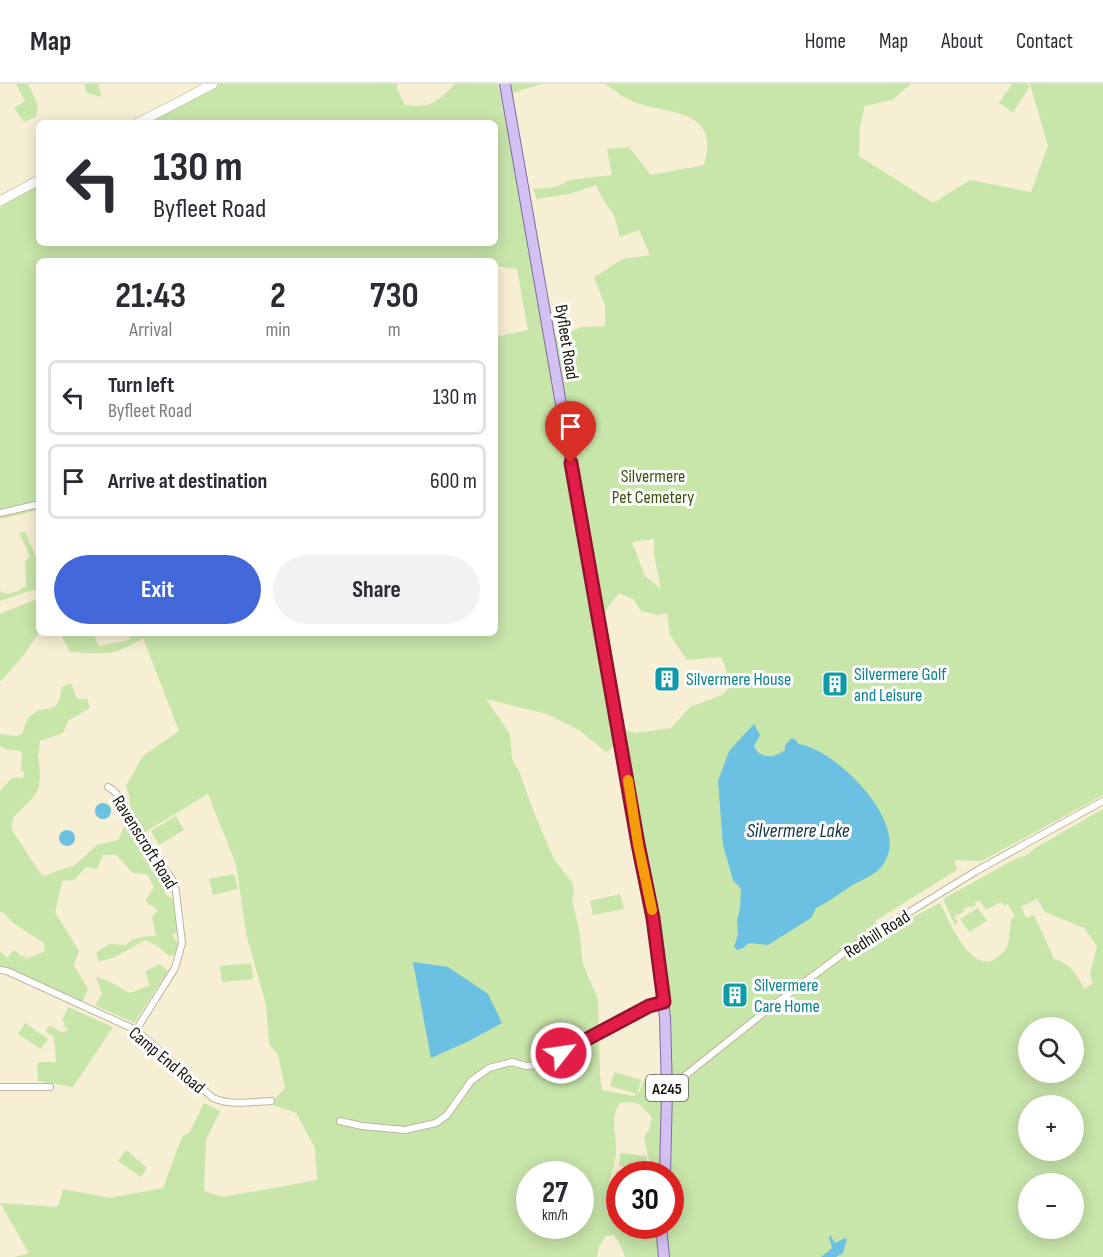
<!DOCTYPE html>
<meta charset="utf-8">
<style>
body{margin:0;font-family:"Sofia Sans Condensed",sans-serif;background:#f2f2f3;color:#2b2b33;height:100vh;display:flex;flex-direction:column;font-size:22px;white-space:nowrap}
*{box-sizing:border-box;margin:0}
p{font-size:20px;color:#7c7c81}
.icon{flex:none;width:33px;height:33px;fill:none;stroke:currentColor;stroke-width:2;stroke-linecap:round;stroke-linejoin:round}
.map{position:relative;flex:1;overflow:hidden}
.sheet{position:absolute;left:36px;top:174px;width:462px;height:378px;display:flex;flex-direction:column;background:#fff;border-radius:9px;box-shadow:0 3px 15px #0003}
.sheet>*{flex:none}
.guide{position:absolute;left:36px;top:36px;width:462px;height:126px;border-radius:9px;box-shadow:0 3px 15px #0003;background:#fff;color:#2b2b33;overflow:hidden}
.tools{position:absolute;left:1018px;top:933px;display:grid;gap:12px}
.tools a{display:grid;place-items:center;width:66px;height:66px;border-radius:50%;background:#fff;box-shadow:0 3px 15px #0003;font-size:30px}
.speed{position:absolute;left:516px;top:1077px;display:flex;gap:12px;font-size:30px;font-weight:700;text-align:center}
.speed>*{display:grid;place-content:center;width:78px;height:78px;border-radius:50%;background:#fff;box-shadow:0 3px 15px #0003;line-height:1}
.speed small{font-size:15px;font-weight:400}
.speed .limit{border:9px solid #d22;background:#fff;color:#111}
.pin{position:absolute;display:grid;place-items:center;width:51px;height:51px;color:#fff;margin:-62px -26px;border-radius:50% 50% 50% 0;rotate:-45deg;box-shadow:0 0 6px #0007}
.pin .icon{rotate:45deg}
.me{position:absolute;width:66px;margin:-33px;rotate:60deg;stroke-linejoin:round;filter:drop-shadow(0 0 4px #0008)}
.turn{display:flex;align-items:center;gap:21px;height:126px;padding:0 18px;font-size:27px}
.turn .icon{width:78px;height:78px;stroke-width:2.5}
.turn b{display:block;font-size:42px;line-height:51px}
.eta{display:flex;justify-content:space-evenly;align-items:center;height:102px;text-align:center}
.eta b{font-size:36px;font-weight:700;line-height:42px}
.button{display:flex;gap:12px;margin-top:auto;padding:12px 18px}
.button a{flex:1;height:69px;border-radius:36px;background:#4267d9;color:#fff;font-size:24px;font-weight:700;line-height:69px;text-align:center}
.button a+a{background:#f2f2f3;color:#2b2b33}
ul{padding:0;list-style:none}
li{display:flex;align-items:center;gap:18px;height:75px;margin:0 12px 9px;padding:0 6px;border:3px solid #e1e1e2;border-radius:9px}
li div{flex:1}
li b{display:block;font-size:22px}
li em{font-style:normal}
header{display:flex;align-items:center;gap:36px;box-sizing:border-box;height:84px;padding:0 30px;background:#fff;border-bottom:2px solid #e1e1e2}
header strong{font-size:28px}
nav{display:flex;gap:33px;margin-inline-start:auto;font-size:21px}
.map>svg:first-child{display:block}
.green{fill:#c8e5aa;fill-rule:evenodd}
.water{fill:#6cc0e1}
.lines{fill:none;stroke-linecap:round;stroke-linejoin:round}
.street-casing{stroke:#bdb69c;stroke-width:8}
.secondary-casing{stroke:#bdb69c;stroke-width:10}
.primary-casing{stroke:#806a9e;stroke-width:12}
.street{stroke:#fff;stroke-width:6}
.secondary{stroke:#fff;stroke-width:9}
.primary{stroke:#d4c1f4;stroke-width:10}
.route-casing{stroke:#92132f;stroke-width:15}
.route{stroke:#e11d48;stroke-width:10}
.slow{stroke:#f59e0b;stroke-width:10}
.labels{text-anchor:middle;stroke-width:6;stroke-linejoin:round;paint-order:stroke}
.shield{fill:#fff;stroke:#5e5d56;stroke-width:1.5}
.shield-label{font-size:16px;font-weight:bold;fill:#19170d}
.street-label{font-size:18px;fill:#19170d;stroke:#fff}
.park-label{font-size:18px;fill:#38540e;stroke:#fff}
.culture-label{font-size:18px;fill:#0d838f;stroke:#fff;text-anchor:start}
.water-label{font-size:20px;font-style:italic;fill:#0e3543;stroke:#fff}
</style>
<header>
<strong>Map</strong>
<nav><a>Home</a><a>Map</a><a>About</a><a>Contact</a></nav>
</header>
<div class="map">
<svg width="1103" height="1173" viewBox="0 0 1103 1173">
<rect width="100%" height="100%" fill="#f7efd4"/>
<g class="green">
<path d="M16,0H28L38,21L36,33L24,38L14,24L25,17Z"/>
<path d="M84,0H98L102,13L87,9Z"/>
<path d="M217,0H397V5L405,21C431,25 438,17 455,0H498L550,252L561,254L580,243L605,242V222L594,193L623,175L650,171L639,146L620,153L614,131L604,117L596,101L569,110L537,115L533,105L556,103L570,96L612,91L607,65L629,63L651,91L704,81C721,24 669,31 634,18C624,14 614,6 605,0H911L892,16L865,22L860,42L859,72L933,119L970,96L1031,108L1048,62L1030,0H1103V711L982,777L954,776L957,786L875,837L882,849L940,819C949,836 969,887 993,876C998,873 1005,868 1007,863C1010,855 1010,844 1011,835L1015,833L1008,820L1004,822L1001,818L986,826L979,816L975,819L976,821L971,824L969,822L963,826L964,828L954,832L958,839L955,841L943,815L1017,774L1027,771L1035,764L1103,725V1173H625L620,1160L614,1151L606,1152L599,1162L597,1173H14L29,1169L0,1119L58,1123L63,1105L110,1114L163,1104L182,1053L190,1048L204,1019L220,1027L206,1056L204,1107L223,1113L317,1096L315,1064L296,1029L270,1020L285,1004L278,971L269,960L266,921L246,849L236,780L208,710L145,748L131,726L129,711L126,702L143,672L179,647L143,554C114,573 103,570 70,568L60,549H93L99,562L129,556L132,549H495V253L528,246L517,185L495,182V177H459L435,174L425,177H39V426L0,435V123L39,101V159H495V39H146ZM654,455V470L661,505L645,492L632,458ZM619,509L633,515L641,527L657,531L667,529L670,551L687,576L721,573L725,582L730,603L722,611L690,623L671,644L636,649L625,646L626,655L621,657L600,541L608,523ZM486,615L547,630L579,646L606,668L620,657L666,947V997L658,994L644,995L639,1009L634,1012L602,1006L600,992L598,915L583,880L579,846L572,815L574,811L573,800L554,775L535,731L519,687L512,675L510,650ZM1037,815L1045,828L1084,844L1097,862L1090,890L1093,899L1084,905C1077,890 1071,880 1054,875L1034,831L1026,834L1021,823ZM1029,944H1074V988H1029ZM630,1018L639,1020L652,1033L649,1046L644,1052L649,1077V1087L641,1090L616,1087L619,1092L670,1090V1142H620L619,1130L612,1131L607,1128C603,1107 614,1089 616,1069C617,1051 609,1035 620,1019ZM1029,1022H1074V1066H1029ZM530,1090H580V1142H530ZM1029,1100H1074V1144H1029Z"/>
<path d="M511,0H548H541L513,9Z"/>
<path d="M1012,0H1026L1030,2L1013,28L999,19Z"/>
<path d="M25,448L39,480V504L0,517V507C9,513 18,507 26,502L25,478L30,472L19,449Z"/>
<path d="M39,514V549L23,572L0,598V530Z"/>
<path d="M71,599L77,615H87L90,624L68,637L63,649L40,657L38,673L40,687L39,704L32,715L13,734L12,740V746L40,789L44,792L75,781L97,761L118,756L124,743L131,739L173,803L164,809L175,817L177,848L172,851L178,860L176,870L169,872L159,863L145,856L115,873L99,878L96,869L109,860L126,861C135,852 145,852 156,852L152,833L158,826L145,817L154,803L147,790L133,789L116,771H103L97,785L86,783L74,796L62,797L55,828L79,867L74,881L88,905L81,921L0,886V867L7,874L14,866L21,872L27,873L21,877L45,867L44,859L13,839L5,830L0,828V707L12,694H23L24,688L21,686L22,667L6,665L0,662V650L16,652L22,650L28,634L38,626C58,625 59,621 62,603Z"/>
<path d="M176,732L184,746L159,761L151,747Z"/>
<path d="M234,790L238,805L213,811L209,795Z"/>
<path d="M620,810L624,825L593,831L590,817Z"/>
<path d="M978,824L987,837L969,848L960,835Z"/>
<path d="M251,879L253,895L222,898L220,882Z"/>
<path d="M159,880L168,887L134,939L95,921L102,910L96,893L108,897L130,909L150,901L145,888Z"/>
<path d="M68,923L113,943L73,1003L38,997L37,982L39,978H56L54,953L45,947L50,942L62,948L67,947L68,944L63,942L65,938L62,937Z"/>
<path d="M25,939L48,955L41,965L18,950Z"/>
<path d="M614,988L641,996L637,1010L610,1002Z"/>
<path d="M126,1066L147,1084L141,1093L118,1077Z"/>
<path d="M620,1069L647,1072L646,1085L619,1082Z"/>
</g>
<g class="water">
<path d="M754,640L760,651L754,662C760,676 775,674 785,666V661L792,654L797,657L798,660C834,664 907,736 886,775C879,791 864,794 851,802C839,810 828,818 816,824L811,834L768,861L749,859L743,864L737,866L734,863L738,851L737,837L740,824L741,805L733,796L723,761L718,697L729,667Z"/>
<circle cx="103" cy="727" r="8"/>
<circle cx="67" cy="754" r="8"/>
<path d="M413,878L448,883L488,910L502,939L469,957L431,974Z"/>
<path d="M830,1151L835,1159L845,1154L847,1155L843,1169L836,1173H821L832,1164L829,1153Z"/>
</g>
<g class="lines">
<defs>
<g id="street">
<path d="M0,429L39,420"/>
<path d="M108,703L113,706L121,715L130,732L175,800L182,859L175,884L136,946"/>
<path d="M0,886L7,887L136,946L213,1014C232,1022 251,1018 271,1017"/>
<path d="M0,1003H50"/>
<path d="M667,1006L771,923L849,865L978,786L1103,717"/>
<path d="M340,1037L362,1042L405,1046L436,1039L447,1031L471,997L489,984L512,978L526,982L540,981L649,922L664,918"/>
</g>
<g id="secondary">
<path d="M138,39L213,0"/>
<path d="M0,117L39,96"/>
</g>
<g id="primary">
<path d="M505,0L638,760L653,834L665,934L667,1007L665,1090"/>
<path d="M661,1142L664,1173"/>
</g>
</defs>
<use href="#street" class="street-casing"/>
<use href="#secondary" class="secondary-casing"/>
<use href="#primary" class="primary-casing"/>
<use href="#street" class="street"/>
<use href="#secondary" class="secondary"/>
<use href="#primary" class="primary"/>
</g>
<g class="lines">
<defs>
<path id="route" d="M561,969L649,922L664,918L653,834L638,760L571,379"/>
</defs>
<use href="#route" class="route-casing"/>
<use href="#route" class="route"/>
<path class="slow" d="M628,696L638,760L652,826"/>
</g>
<defs>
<symbol id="building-square" viewBox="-11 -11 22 22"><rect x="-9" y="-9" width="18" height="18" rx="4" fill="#0f9aa8" stroke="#fff"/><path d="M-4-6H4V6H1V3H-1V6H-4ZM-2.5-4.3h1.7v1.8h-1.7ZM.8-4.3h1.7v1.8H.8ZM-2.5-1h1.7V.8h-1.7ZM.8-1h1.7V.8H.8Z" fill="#fff"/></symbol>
</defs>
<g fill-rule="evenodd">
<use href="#building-square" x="652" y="580" width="30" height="30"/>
<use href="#building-square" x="820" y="585" width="30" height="30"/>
<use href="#building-square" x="720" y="896" width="30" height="30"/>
</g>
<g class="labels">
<rect class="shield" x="646" y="991" width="42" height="26" rx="4.5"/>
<g class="shield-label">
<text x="667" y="1010">A245</text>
</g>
<g class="street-label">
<text transform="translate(567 258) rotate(81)" y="6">Byfleet Road</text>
<text transform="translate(145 758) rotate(58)" y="6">Ravenscroft Road</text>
<text transform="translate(877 850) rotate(-32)" y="6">Redhill Road</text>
<text transform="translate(167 976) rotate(40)" y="6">Camp End Road</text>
</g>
<g class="park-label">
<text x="653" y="398">Silvermere<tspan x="653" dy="21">Pet Cemetery</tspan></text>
</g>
<g class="culture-label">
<text x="854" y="596">Silvermere Golf<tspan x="854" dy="21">and Leisure</tspan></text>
<text x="686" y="601">Silvermere House</text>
<text x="754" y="907">Silvermere<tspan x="754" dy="21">Care Home</tspan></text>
</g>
<g class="water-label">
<text x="798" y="753">Silvermere Lake</text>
</g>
</g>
</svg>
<div class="tools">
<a><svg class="icon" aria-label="search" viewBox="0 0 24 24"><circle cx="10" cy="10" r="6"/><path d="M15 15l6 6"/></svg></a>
<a>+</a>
<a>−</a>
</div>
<div class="speed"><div>27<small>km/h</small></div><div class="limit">30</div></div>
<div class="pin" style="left:571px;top:379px;background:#d93025"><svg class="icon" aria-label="arrive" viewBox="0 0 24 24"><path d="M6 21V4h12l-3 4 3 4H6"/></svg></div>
<svg class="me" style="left:561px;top:969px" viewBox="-20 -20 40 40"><circle r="17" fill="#e11d48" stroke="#fff" stroke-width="3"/><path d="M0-11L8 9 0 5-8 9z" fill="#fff"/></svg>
<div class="guide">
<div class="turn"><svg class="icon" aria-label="left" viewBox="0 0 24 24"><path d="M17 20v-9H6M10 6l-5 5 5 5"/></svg><div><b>130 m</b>Byfleet Road</div></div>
</div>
<section class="sheet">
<div class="eta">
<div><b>21:43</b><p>Arrival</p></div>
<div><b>2</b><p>min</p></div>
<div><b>730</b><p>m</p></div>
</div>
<ul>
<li><svg class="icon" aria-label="left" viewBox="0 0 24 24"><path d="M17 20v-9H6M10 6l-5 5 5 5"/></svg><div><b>Turn left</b><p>Byfleet Road</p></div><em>130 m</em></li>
<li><svg class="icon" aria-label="arrive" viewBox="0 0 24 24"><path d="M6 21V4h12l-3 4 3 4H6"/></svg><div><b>Arrive at destination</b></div><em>600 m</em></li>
</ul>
<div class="button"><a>Exit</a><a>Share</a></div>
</section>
</div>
